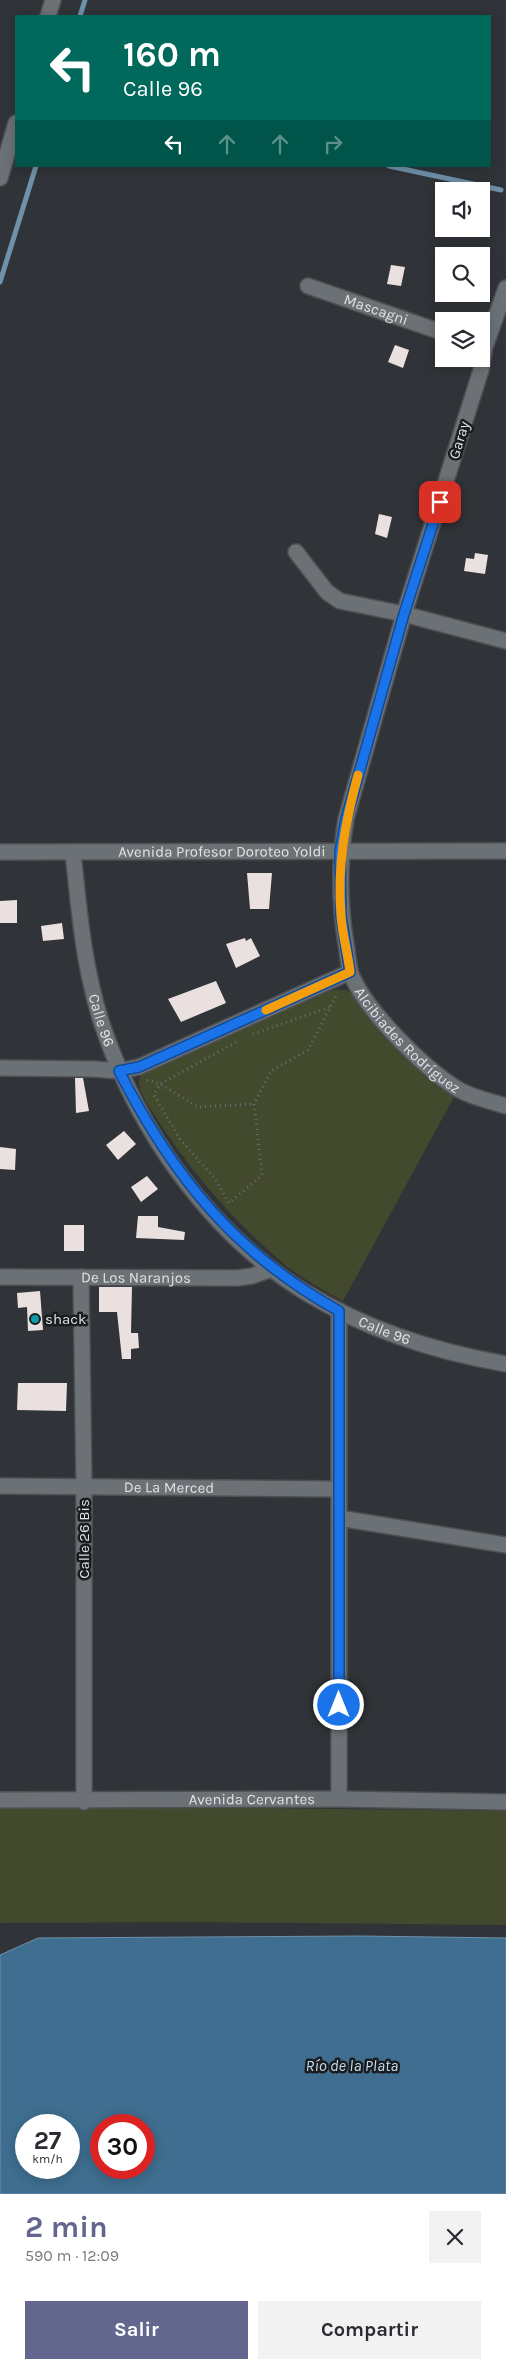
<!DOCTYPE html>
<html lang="es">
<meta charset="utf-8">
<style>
body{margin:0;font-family:Karla,sans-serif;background:#f2f2f3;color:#2b2b33;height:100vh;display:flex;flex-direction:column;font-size:19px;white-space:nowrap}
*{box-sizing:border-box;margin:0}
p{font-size:16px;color:#7c7c81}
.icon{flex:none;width:28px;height:28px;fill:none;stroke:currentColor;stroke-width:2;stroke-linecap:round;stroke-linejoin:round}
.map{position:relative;height:2194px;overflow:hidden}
.sheet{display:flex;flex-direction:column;background:#fff;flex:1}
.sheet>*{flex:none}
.hud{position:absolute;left:15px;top:15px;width:476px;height:152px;border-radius:0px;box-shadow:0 2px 12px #0003;background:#00695c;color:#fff;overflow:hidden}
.controls{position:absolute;left:435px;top:182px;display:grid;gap:10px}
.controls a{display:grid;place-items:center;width:55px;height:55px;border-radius:0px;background:#fff;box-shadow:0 2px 12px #0003;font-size:25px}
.speed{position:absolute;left:15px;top:2114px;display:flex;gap:10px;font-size:25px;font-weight:700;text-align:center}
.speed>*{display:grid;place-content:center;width:65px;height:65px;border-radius:50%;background:#fff;box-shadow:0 2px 12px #0003;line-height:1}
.speed small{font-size:12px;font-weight:400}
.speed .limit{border:8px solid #d22;background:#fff;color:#111}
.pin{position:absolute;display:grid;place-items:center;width:42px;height:42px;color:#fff;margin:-21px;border-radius:10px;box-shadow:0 2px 8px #0006}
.me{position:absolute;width:55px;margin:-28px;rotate:0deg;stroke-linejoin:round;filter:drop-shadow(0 0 4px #0008)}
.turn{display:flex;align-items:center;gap:18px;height:105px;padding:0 25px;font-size:22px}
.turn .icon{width:65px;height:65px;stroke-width:2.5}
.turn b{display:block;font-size:35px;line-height:42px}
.lanes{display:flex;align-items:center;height:48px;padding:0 25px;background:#0003;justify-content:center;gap:25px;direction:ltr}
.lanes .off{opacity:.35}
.round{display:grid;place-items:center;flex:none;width:52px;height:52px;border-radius:0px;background:#f2f2f3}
.head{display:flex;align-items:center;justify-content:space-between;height:85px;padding:0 25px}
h1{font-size:30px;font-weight:700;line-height:38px;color:#64678d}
.action{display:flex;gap:10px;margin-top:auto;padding:10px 25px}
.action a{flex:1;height:58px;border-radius:0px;background:#64678d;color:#fff;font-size:20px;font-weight:700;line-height:58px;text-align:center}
.action a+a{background:#f2f2f3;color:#2b2b33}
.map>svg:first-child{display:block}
.green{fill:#43492c}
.water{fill:#3f6e90;stroke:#6f91aa;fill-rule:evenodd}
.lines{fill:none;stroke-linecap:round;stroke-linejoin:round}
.stream{stroke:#6f91aa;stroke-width:5}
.building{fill:#e9e0df}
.street-casing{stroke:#4c4f53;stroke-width:18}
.path{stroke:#696d71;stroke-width:3;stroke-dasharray:1 4;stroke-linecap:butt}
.street{stroke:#6c7176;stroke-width:15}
.route-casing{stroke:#114b97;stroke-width:12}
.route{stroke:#1a73e8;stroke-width:9}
.slow{stroke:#f59e0b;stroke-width:9}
.culture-dot{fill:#0f9aa8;stroke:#1a1c1d;stroke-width:2}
.labels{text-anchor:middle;stroke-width:5;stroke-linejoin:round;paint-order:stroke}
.street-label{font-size:15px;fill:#dfe2e5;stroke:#1a1c1d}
.poi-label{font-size:15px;fill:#dfe2e5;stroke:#1a1c1d;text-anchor:start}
.water-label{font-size:16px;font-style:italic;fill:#c2ddf3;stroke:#1a1c1d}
</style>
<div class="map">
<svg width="506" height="2194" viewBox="0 0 506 2194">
<rect width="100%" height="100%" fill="#303438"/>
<g class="green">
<path d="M332,990H346L353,994L455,1095L343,1301C323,1290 303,1279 285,1265C236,1223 194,1176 159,1122C153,1112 142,1098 139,1085C138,1078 142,1074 146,1068Z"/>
<path d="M0,1805L506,1811V1925L190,1922L0,1923Z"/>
</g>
<path class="water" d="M360,1936L506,1938V2194H0V1955L38,1938ZM26,2125H69V2168H26ZM101,2125H144V2168H101Z"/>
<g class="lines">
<g class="stream">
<path d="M80,16L85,0"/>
<path d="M389,166L501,190"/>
<path d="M0,282L36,166"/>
</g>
</g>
<g class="building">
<path d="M391,265L405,267L401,286L387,284Z"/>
<path d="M395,345L409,350L403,368L388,362Z"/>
<path d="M379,514L392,517L387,538L375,534Z"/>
<path d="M475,553L488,555L485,574L464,571L466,558L474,559Z"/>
<path d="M247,873H272L269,909H250Z"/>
<path d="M17,900V923H0V901Z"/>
<path d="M62,923L64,939L43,941L41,926Z"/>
<path d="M245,938L246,941L251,938L260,956L236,968L226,944Z"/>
<path d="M216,981L226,1003L181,1022L168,999Z"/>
<path d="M75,1078H83L89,1111L76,1113Z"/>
<path d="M124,1131L136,1144L118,1160L106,1145Z"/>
<path d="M0,1147L16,1149L15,1170L0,1169Z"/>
<path d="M147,1176L158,1189L141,1202L131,1187Z"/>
<path d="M138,1216H158V1227L185,1232L184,1240L136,1238Z"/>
<rect x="64" y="1225" width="20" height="26"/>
<path d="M99,1287H132L131,1333H138L139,1348L131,1349V1359H122L117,1312H99Z"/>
<path d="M40,1291L43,1330L28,1331L27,1307L18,1308L17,1293Z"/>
<path d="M18,1383H67L66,1411L17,1410Z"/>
</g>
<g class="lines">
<defs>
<g id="street">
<path d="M48,16L53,0"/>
<path d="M0,178L16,123"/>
<path id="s1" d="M308,286L444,333"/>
<path id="s2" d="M506,288L485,347L481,370L404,614L346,819C339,861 339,902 346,944C348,954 348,965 351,974C366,1011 422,1066 456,1088C470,1097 490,1101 506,1106"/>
<path d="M296,552L327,592L340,601L404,614L506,641"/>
<path id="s3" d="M0,852L506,851"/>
<path id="s4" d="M73,852C79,911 84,971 103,1027C138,1130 210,1234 305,1292C365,1329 437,1352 506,1364"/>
<path d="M0,1068L93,1069L119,1071L139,1067L350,972"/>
<path id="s5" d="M0,1277L238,1278L252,1276L272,1269"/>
<path d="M81,1277L84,1486V1802"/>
<path d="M339,1311V1799"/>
<path id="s6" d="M0,1486L338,1489"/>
<path d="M339,1518L506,1545"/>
<path id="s7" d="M0,1800L339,1799L506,1802"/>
</g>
</defs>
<use href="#street" class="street-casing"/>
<g class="path">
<path d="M253,1034L330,1007"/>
<path d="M236,1042L160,1084L154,1095L180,1139L215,1179L229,1203L262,1175L254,1104L271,1071L308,1050L336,996"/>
<path d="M147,1080L160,1084L198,1107L254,1104"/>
</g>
<use href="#street" class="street"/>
</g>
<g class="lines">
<defs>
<path id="route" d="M339,1705V1311C234,1253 173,1176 119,1071L139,1067L350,972L341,916L340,852L346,819L404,614L440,502"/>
</defs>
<use href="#route" class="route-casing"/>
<use href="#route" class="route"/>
<path class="slow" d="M266,1010L350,972C348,953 342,934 341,915C337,865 345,823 358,775"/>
</g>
<circle class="culture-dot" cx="35" cy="1319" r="5"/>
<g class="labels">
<g class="street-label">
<text dy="5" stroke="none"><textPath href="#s1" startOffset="72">Mascagni</textPath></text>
<text transform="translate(459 440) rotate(-73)" y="5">Garay</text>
<text dy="5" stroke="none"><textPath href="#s3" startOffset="222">Avenida Profesor Doroteo Yoldi</textPath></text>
<text dy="5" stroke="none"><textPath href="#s4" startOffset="171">Calle 96</textPath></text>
<text dy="5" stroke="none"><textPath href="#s2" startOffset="799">Alcibiades Rodríguez</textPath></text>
<text dy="5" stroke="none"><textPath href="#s5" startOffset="136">De Los Naranjos</textPath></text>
<text dy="5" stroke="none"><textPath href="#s4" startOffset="606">Calle 96</textPath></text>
<text dy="5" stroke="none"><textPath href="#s6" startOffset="169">De La Merced</textPath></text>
<text transform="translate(84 1539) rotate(-90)" y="5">Calle 26 Bis</text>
<text dy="5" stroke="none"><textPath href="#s7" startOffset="252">Avenida Cervantes</textPath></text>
</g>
<g class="poi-label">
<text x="45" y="1324">shack</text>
</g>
<g class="water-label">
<text x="352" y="2071">Río de la Plata</text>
</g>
</g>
</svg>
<div class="controls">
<a><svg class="icon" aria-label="sound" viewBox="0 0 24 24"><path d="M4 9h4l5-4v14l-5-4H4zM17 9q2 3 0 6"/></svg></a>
<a><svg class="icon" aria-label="search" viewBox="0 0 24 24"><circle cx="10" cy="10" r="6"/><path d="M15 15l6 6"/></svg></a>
<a><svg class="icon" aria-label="layers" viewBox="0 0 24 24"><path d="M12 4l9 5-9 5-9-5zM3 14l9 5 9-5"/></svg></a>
</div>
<div class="speed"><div>27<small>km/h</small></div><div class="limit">30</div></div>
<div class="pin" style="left:440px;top:502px;background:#d93025"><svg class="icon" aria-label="arrive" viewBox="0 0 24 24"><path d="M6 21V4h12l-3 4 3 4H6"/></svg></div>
<svg class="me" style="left:339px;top:1705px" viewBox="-20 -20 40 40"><circle r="17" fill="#1a73e8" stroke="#fff" stroke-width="3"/><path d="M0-11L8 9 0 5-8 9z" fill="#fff"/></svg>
<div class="hud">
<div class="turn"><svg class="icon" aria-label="left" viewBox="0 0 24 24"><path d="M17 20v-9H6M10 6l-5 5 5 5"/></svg><div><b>160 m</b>Calle 96</div></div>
<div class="lanes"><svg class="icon" aria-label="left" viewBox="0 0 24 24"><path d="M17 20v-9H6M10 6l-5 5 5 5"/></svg><svg class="icon off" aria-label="ahead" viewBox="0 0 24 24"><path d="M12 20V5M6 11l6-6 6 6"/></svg><svg class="icon off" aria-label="ahead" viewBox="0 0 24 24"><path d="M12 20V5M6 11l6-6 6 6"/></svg><svg class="icon off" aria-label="right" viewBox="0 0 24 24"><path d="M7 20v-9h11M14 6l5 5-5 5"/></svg></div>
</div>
</div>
<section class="sheet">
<div class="head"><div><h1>2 min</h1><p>590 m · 12:09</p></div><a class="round"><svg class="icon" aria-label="close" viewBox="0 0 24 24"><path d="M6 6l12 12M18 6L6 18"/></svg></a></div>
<div class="action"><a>Salir</a><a>Compartir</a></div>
</section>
